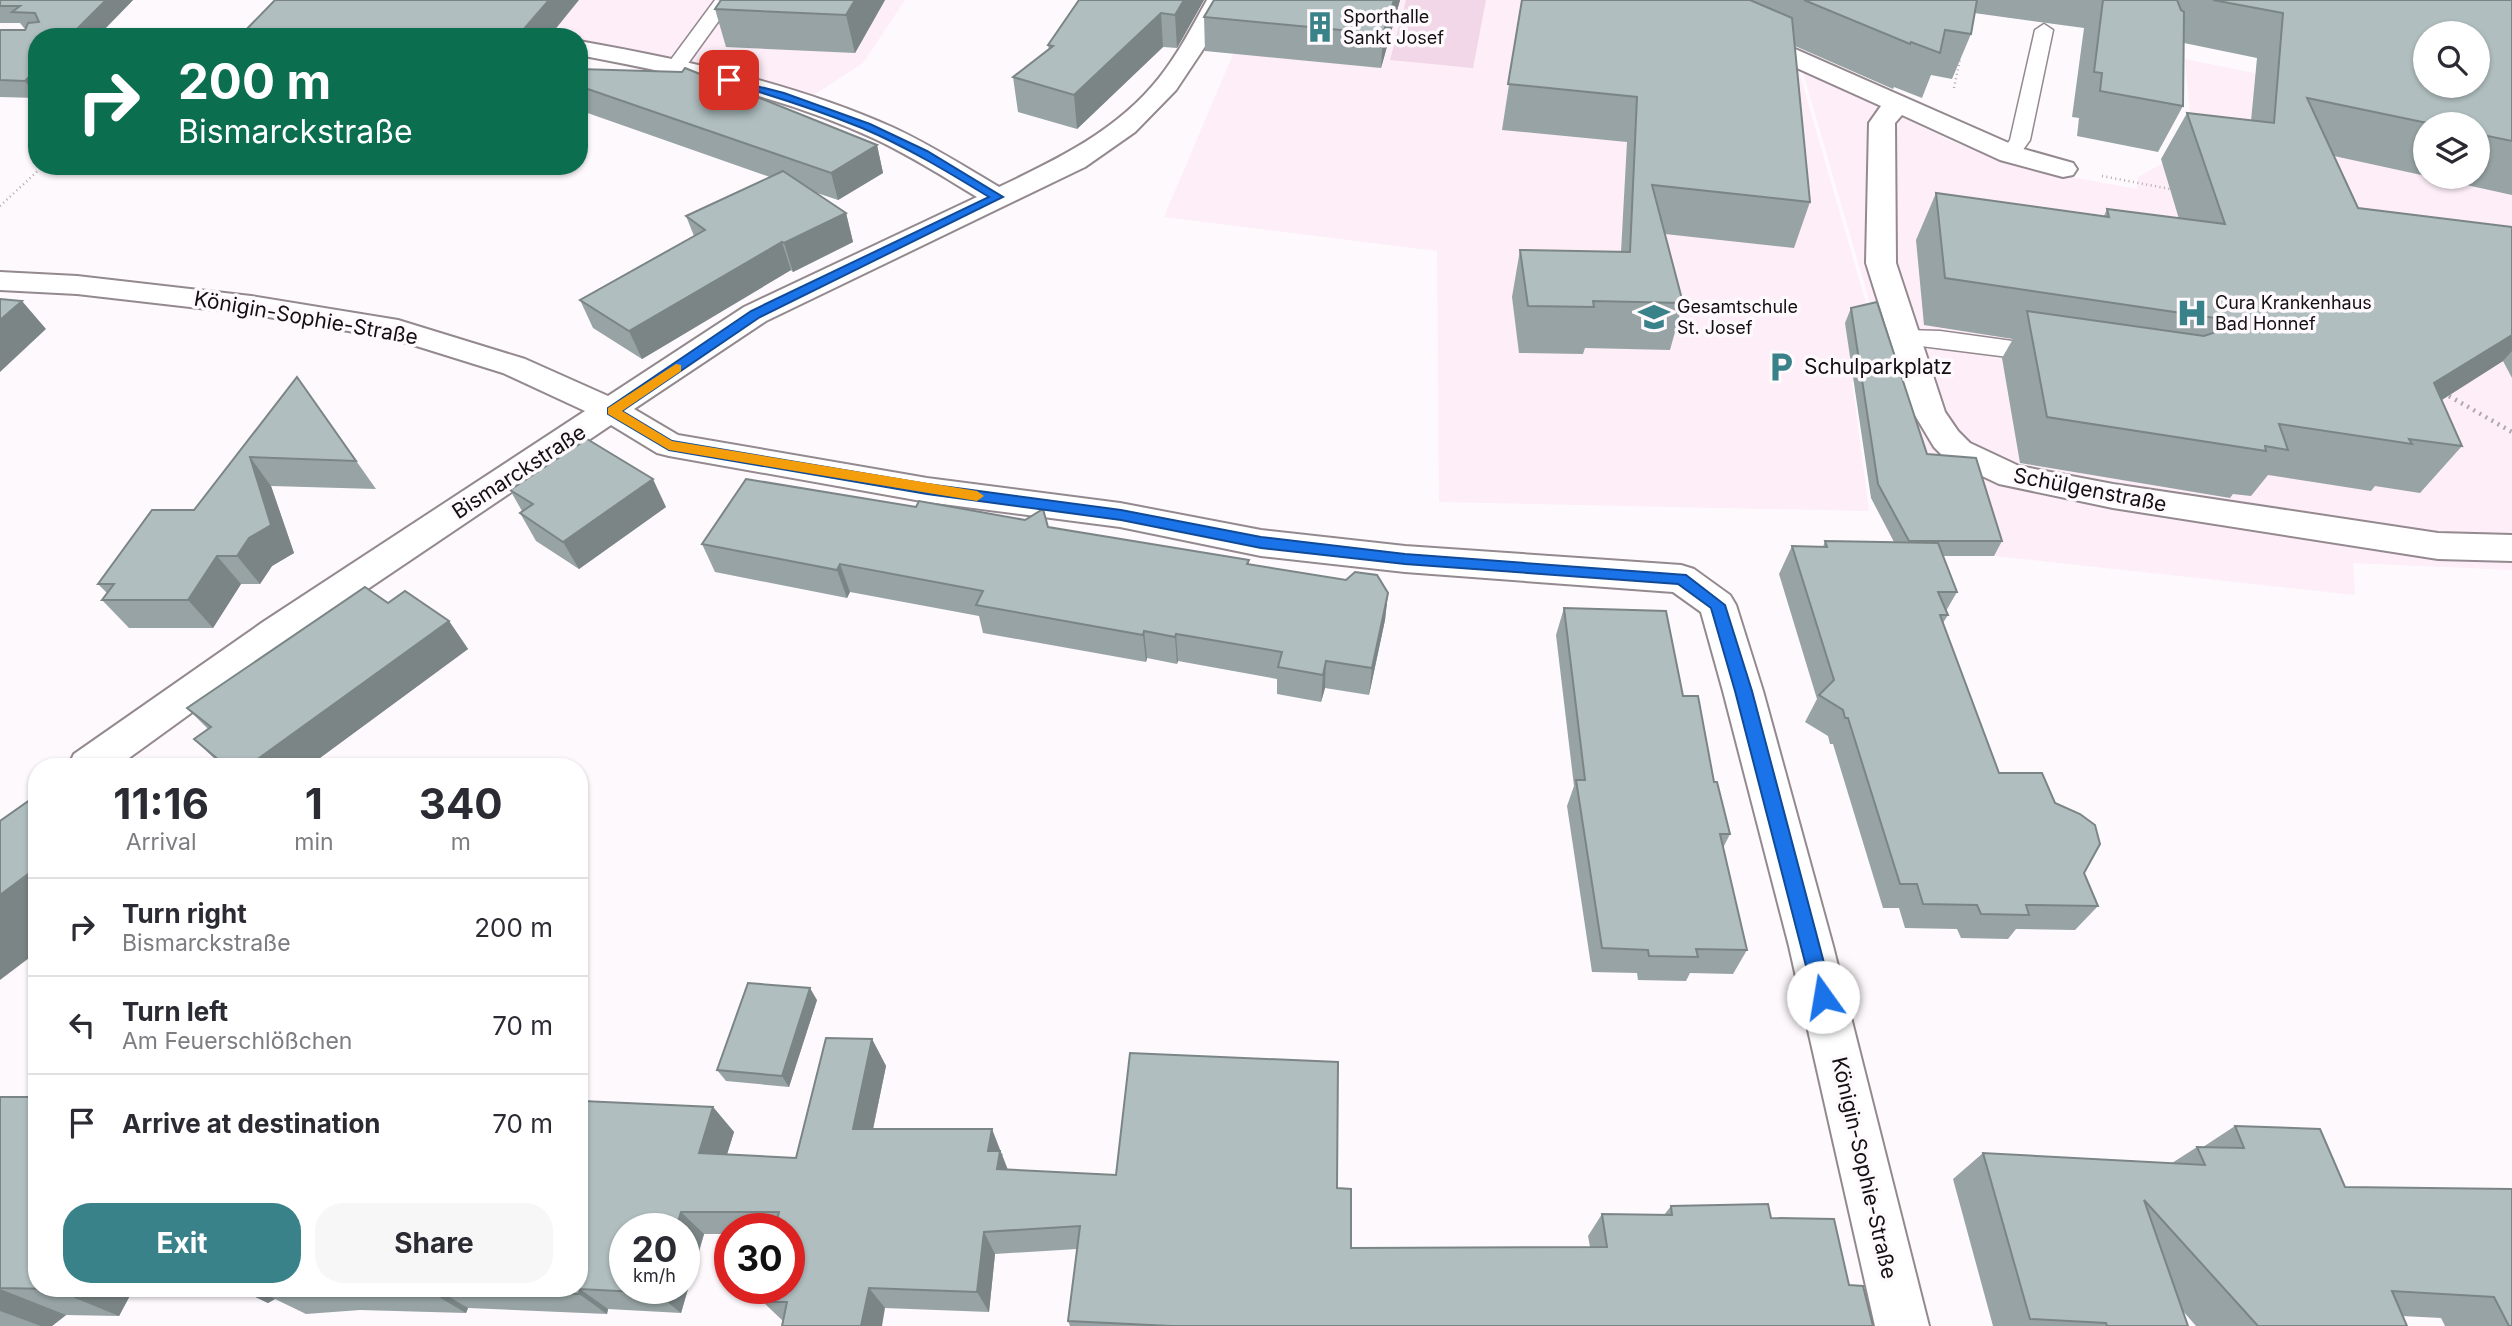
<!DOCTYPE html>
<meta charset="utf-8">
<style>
body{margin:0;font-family:Inter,sans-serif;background:#f7f7f7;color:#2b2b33;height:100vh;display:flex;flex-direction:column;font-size:26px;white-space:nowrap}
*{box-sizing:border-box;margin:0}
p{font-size:23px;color:#7c7c81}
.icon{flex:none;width:38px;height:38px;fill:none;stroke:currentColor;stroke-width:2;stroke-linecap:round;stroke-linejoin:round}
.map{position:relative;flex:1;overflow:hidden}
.details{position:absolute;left:28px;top:758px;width:560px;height:539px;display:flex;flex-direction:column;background:#fff;border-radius:28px;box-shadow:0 2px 5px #0004}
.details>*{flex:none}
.banner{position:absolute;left:28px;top:28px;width:560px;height:147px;border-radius:28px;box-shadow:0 2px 5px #0004;background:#0b6e4f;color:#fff;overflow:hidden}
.fabs{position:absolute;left:2413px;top:21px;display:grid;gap:14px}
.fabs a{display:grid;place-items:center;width:77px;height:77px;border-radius:50%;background:#fff;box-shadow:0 2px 5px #0004;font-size:35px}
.speed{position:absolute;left:609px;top:1213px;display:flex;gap:14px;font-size:35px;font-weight:700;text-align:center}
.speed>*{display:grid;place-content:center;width:91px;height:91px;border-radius:50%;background:#fff;box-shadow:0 2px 5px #0004;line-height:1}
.speed small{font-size:18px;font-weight:400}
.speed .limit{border:10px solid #d22;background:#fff;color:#111}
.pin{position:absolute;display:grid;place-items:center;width:60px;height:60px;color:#fff;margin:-30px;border-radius:14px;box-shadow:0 4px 10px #0006}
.me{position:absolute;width:77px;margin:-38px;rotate:347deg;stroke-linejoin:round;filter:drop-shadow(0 0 5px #0008)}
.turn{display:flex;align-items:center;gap:24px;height:147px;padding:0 35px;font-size:32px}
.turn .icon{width:91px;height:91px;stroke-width:2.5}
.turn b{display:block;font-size:49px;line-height:60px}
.eta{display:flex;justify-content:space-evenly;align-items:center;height:119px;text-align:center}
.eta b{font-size:42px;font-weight:700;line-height:49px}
.action{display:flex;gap:14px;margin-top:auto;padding:14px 35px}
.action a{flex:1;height:80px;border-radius:28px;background:#3a8289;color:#fff;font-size:28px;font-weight:700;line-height:80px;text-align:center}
.action a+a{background:#f7f7f7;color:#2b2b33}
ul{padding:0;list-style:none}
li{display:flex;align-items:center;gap:21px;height:98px;padding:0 35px;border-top:2px solid #e1e1e2}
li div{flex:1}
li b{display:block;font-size:26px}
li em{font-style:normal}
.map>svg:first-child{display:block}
.built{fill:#fdeef7}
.green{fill:#f1d7e7}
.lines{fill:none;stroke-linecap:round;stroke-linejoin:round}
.service-casing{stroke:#93898f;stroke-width:3}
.minor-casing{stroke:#93898f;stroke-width:4}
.path-far1{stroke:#afabad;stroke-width:2.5;stroke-dasharray:1 3.5;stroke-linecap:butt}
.path{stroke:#afabad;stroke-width:4.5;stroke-dasharray:2 5;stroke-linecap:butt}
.service{fill:#fff;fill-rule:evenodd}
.minor{fill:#fff;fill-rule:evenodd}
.wall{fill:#97a3a4}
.shaded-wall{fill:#7b8586}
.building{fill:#b0bebf;stroke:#7b8586;stroke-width:2;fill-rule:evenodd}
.route{fill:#1a73e8;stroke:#114b97;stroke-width:2}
.slow{fill:#f59e0b}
.labels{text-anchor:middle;stroke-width:7;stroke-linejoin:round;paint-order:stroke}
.far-poi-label{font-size:18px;fill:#131012;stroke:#fef9fc;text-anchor:start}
.street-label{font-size:21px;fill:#131012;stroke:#fef9fc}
.poi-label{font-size:21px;fill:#131012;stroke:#fef9fc;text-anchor:start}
</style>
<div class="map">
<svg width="2512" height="1326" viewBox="0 0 2512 1326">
<rect width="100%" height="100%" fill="#fef9fc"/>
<g class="built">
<path d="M425,0H905L863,63L809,98L692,62L596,42L579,41V37H470Z"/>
<path d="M1256,0H1619L1798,68L1890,386L1852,382L1869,511L1439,502L1437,251L1164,217Z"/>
<path d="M2185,59L2439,111L2426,124V177H2478L2512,151V570L2353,563L2355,595L1994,556H1943L1802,69L1958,144L2038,171L2137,189L2138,177L2236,123L2190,112Z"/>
</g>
<path class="green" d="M1406,0H1486L1473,68L1390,60Z"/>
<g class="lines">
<defs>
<g id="service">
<path d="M715,0L733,1L684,69H670L667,65Z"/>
<path d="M2044,24L2053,30L2030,140L2017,158H2003L2000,154L2010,140L2035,30Z"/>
<path d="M1905,330L1940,331L2048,346L2057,349L2060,354L2057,359L2048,362L1897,343L1893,338L1897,333Z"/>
</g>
<g id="minor">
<path d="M1207,0H1231L1206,45L1176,90L1135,132L1085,167L766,321L634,409L678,435L927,478L1120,503L1261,530L1405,546L1681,565L1694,569L1730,595L1736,605L1763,691L1833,946L1929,1326H1875L1789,946L1723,691L1701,612L1673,592L1405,572L1261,556L1120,527L927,502L669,456L657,453L611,425L289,642L118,766H68L74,754L263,622L585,411L503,373L394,339L251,314L77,294L0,290V272L77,276L251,296L398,320L525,359L608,396L744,307L977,197C944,177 911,156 875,139C782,96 680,74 579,55V41C685,60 793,83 892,127C929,144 964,166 999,187C1058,159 1118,130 1159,78C1178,54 1192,27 1207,0Z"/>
<path d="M1653,0H1684L2020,148L2073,163L2077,169L2073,175L2063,177L2000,160L1902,115L1895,123L1896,263L1945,412L1958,431L1970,443L2019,466L2113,484L2438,533L2512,535V561L2438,559L2113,508L1999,484L1946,459L1934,447L1913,412L1866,263L1869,123L1881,106L1657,5Z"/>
</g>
</defs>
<use href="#service" class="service-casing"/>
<use href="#minor" class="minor-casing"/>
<g class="path-far1">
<path d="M1954,88L1960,59"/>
<path d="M2102,176L2170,189"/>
<path d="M0,206L43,166"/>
</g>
<path class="path" d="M2449,396L2512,432"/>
<use href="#service" class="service"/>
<use href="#minor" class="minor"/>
</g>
<g class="wall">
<path d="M0,0H133L97,37H37V98L0,97V30H25L26,28H24L20,23H0Z"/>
<path d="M885,0L855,53L726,47L715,9Z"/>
<path d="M1204,0L1177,48L1163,47L1077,129L1018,112L1013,77L1049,50L1048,45Z"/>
<path d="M1214,0H1400L1381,68L1205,51L1204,17Z"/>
<path d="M1522,0H2512V195L2430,177H2478V124H2426V176L2334,156L2358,208L2512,227V378L2503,361L2442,400L2462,446L2420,493L2375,486L2371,491L2268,475L2251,496L2233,494L2230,498L2020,463L2002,358L2013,339L1924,325L1916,240L1936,193L2104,216L2107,209L2179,219L2161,159L2187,113L2251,121L2257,58L2184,43L2183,106L2158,152L2077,136L2079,118L2072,117L2084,28L1974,13L1971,34L1952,79L1931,75L1922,98L1894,87L1893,89L1795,46L1810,202L1794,248L1665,234L1683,303L1670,350L1585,348L1583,354L1519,353L1512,297L1520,250L1621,252L1627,142L1502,130Z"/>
<path d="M579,69L877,145L883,173L838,200L814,192L846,213L853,242L793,272L791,270L642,359L593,328L580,300L694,236L686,216L770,177L579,110Z"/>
<path d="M1851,308L1927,454L2002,541L1994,556H1943L1957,592L1946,611L1948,615L1943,623L1999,773L2084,873L2098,906L2075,930L2016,929L2008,939L1961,938L1957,929L1905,928L1899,908H1883L1833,744H1830L1828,736L1805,722L1817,699L1779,574L1792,546L1823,547L1825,541L1894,542L1871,498L1845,323Z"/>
<path d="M297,377L376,489L271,486L294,553L272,566L260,584H241L213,628H129L102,600L107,593L98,584L194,510Z"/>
<path d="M510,490L666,507L579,569L536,541L520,513L522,511Z"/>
<path d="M916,507L1048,527L1249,560V565L1388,593L1385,620L1369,695L1325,688L1321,702L1277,694V679L1178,661L1177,664L1147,658L1146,662L983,633L979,616L850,592L847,598L715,572L702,544Z"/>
<path d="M388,603L449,621L468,649L309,766H222L194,739L208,729L187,708Z"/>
<path d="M1564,608L1683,696L1714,782L1730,834L1723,848L1747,950L1733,974L1690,973L1686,981L1638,980L1637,973L1592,972L1567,806L1574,786L1556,635Z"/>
<path d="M817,1000L789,1087L726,1081L717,1070Z"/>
<path d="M872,1039L886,1066L873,1129L1003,1154L1002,1156L1007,1170L1337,1188L1351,1248L1590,1247L1588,1236L1602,1214L1664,1215L1671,1206L1771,1218L1849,1285L1873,1326H1070L1068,1321L1077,1249L995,1254L989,1312L885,1308L783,1321L763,1302L765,1294L759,1288H789V1228H730V1234H704L681,1313L608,1309L607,1314L468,1308L466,1313L360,1310L306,1314L275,1299L268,1303L237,1288H579L713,1107L734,1132L727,1154L796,1158Z"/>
<path d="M0,1097L37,1288H134L119,1316L66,1315L52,1326H0Z"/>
<path d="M2235,1126L2345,1187L2512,1189V1326H2445L2441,1318L2402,1316L2407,1326H2196L2183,1311L2188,1326H1993L1953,1179L1983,1153L2172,1163L2197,1147H2203Z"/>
</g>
<g class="shaded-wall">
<path d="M106,0H133L97,37H69Z"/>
<path d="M549,0H579L549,37H517Z"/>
<path d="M855,0H885L855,53L846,15Z"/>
<path d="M1184,0H1204L1177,48L1175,15Z"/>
<path d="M1394,0H1400L1381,68L1383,34Z"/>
<path d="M1161,13L1163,47L1077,129L1074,95Z"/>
<path d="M37,69V97L25,81Z"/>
<path d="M877,145L883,173L838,200L831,173Z"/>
<path d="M846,213L853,242L793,272L784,243Z"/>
<path d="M782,242L791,270L642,359L629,331Z"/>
<path d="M22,301L46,329L0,372V320Z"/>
<path d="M2512,335V351L2503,361L2394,430L2434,383Z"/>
<path d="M250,457L271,486L294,553L272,566L260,584L237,556Z"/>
<path d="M653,479L666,507L579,569L563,542Z"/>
<path d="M217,556L241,584L213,628L188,600Z"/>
<path d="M840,564L850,592L847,598L837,570Z"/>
<path d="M1388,593L1385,620L1369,695L1372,668Z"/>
<path d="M449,621L468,649L309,766H248Z"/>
<path d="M1144,631L1147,658L1146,662L1143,635Z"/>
<path d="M1176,634L1178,661L1177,664L1175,637Z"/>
<path d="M1326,661L1325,688L1321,702L1323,675Z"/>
<path d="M35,870H37V952L0,980V895Z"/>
<path d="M810,988L817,1000L789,1087L782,1076Z"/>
<path d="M872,1039L886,1066L868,1153L853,1129Z"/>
<path d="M713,1107L734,1132L720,1177L699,1153Z"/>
<path d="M992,1129L1010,1175L1007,1193L988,1151Z"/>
<path d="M681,1212L704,1234L681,1313L656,1293L657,1288H684V1228H676Z"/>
<path d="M984,1232L995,1254L989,1312L977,1292Z"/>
<path d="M54,1288H134L119,1316L53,1289Z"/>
<path d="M237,1288H277L265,1294L275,1299L268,1303Z"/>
<path d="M434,1288L468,1308L466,1313L432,1293Z"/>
<path d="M869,1288L885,1308L882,1326H861Z"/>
<path d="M0,1289L66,1315L52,1326H41L0,1311Z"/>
<path d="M580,1289L608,1309L607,1314L579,1294Z"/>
</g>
<g class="building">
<path d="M0,0H106L69,37H37V69L25,81L0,80V30H25L28,23L39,22L35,13L12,12L20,6H0Z"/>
<path d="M275,0H549L517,37H239Z"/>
<path d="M721,0H855L846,15L715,9Z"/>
<path d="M1079,0H1184L1175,15L1161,13L1074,95L1013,77L1053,46L1048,45Z"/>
<path d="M1214,0H1394L1383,34L1204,17Z"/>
<path d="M1522,0H1750L1792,18L1810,202L1652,185L1683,303L1593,301L1594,307L1528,306L1520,250L1630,252L1637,97L1508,84Z"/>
<path d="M1804,0H1977L1971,34L1945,30L1940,53L1911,42L1910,44Z"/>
<path d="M2103,0H2177L2181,10L2184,12L2183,106L2100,91L2102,73L2094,72Z"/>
<path d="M2213,0H2512V141L2478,134V124H2432L2307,98L2358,208L2512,227V335L2434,383L2462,446L2409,439L2412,444L2279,424L2288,450L2265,446L2266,451L2047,417L2027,311L2204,336L2216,332L2219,324L2215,318L1945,278L1936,193L2109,217L2107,209L2225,224L2187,113L2274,123L2283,13ZM2426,33H2478V86H2426Z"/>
<path d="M685,68L877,145L831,173L579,86V69L682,72Z"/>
<path d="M783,171L846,213L784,243L782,242L629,331L580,300L705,230L686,216Z"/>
<path d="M0,299L22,301L0,320Z"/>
<path d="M1877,302L1927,454L1976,458L2002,541H1909L1878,484L1851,308Z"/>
<path d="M297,377L356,461L250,457L271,525L249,538L237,556H217L188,600H102L114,584H98L152,510H194Z"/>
<path d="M587,439L653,479L563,542L520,513L533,504L510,490Z"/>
<path d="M746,479L916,507L919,501L1025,520L1043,509L1048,527L1249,560L1247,564L1346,580L1355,572L1377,575L1388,593L1372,668L1326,661L1323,675L1278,667L1282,652L1176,634L1175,637L1144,631L1143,635L976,605L983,591L840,564L837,570L702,544Z"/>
<path d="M1825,541L1938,543L1957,592H1938L1948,615H1940L1999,773H2042L2055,803L2080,814L2095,825L2100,844L2084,873L2098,906L2026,905L2029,915L1981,914L1977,905L1923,904L1917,884H1900L1848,718H1845L1843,710L1819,695L1834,680L1792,546L1827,547Z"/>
<path d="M365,587L388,603L405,591L449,621L248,766H226L194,739L211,727L187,708Z"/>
<path d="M1564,608L1666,611L1683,696H1698L1714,782H1717L1730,834H1720L1747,950L1696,949L1698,957L1649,956L1648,950L1602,948L1576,780H1585Z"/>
<path d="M37,795V870L35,869L0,895V821Z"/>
<path d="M748,983L810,988L782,1076L717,1070Z"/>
<path d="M826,1038L872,1039L853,1129H992L988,1151H1000L997,1169L1116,1175L1130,1053L1338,1062L1337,1188L1351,1189V1248L1607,1247L1602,1214L1672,1215L1671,1206L1768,1204L1771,1218L1834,1219L1849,1285L1863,1286L1873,1326H1171L1068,1321L1080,1226L984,1232L977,1292L869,1288L861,1326H782L787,1302H763L767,1288H789V1228H775L779,1212H681L676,1228H625V1288H657L656,1293L580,1289L579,1294L434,1288L432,1293L321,1290L265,1294L259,1288H579V1111L583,1101L713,1107L699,1153L796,1158Z"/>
<path d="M0,1097H37V1288H54L53,1289L0,1288Z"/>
<path d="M2235,1126L2320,1129L2345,1187L2512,1189V1326H2509L2494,1297L2392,1291L2407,1326H2258L2144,1200L2188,1326H2107L2106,1323L2030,1319L1983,1153L2205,1165L2197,1147L2244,1148Z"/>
</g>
<path class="route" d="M725,78L784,93L870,124L927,151L1003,197L760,317L622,411L672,441L927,484L1121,510L1261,537L1405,554L1686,575L1725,605L1752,691L1833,997L1830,1003L1823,1005L1817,1003L1814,997L1735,691L1711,608L1678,584L1405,564L1261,548L1121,520L927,494L669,450L608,414V408L751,311L989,197C948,172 907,147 862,128C817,110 771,95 725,82Z"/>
<path class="slow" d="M676,364L681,365V371L622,411L672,441L977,491L984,496L977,501L669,450L608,414V408Z"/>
<defs>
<symbol id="building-bare" viewBox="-9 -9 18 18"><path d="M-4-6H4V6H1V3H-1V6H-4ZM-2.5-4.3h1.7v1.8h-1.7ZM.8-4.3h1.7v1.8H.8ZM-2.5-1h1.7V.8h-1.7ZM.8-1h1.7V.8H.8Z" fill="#3a8289" stroke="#fef9fc" stroke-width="2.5" paint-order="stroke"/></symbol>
<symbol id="hospital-bare" viewBox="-9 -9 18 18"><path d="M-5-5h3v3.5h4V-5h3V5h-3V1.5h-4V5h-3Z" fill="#3a8289" stroke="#fef9fc" stroke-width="2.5" paint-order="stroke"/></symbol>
<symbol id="school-bare" viewBox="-9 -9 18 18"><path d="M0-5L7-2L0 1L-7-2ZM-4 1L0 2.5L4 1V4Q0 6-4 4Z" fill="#3a8289" stroke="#fef9fc" stroke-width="2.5" paint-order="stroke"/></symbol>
<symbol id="parking-bare" viewBox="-9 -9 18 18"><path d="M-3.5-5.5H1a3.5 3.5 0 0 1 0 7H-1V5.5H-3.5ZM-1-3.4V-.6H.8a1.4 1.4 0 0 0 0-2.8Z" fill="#3a8289" stroke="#fef9fc" stroke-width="2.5" paint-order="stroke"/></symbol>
</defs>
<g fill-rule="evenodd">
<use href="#building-bare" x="1298" y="5" width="44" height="44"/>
<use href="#hospital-bare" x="2170" y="291" width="44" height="44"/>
<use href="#school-bare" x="1632" y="295" width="44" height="44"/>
<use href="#parking-bare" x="1759" y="345" width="44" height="44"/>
</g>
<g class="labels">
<g class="far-poi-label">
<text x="1343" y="23">Sporthalle<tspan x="1343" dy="21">Sankt Josef</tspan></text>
<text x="2215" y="309">Cura Krankenhaus<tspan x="2215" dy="21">Bad Honnef</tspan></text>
<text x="1677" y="313">Gesamtschule<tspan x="1677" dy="21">St. Josef</tspan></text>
</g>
<g class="street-label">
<text transform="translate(306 318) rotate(10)" y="7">Königin-Sophie-Straße</text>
<text transform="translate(519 472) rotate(-33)" y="7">Bismarckstraße</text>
<text transform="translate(2090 490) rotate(11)" y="7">Schülgenstraße</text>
<text transform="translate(1864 1168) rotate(77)" y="7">Königin-Sophie-Straße</text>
</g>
<g class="poi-label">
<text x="1804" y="374">Schulparkplatz</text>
</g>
</g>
</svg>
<div class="fabs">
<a><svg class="icon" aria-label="search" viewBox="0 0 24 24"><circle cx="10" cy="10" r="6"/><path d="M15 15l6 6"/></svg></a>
<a><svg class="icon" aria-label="layers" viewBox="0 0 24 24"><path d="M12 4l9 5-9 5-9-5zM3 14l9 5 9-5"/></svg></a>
</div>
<div class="speed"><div>20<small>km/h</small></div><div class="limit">30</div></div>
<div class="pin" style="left:729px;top:80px;background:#d93025"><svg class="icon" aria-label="arrive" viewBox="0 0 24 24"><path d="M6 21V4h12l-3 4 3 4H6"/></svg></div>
<svg class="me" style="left:1823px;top:997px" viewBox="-20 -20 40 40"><circle r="19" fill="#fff"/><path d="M0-13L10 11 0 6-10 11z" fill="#1a73e8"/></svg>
<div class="banner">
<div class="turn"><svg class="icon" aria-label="right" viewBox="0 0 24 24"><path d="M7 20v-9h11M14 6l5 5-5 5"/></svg><div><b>200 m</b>Bismarckstraße</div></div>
</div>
<section class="details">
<div class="eta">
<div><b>11:16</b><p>Arrival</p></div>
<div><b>1</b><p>min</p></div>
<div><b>340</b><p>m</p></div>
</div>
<ul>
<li><svg class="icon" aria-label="right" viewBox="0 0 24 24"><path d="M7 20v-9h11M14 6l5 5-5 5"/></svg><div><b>Turn right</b><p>Bismarckstraße</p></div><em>200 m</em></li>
<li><svg class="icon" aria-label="left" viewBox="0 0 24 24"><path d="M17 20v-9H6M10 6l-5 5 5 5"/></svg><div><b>Turn left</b><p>Am Feuerschlößchen</p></div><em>70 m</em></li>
<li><svg class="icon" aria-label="arrive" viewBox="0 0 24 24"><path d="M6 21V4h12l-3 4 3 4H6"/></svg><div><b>Arrive at destination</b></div><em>70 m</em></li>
</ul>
<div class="action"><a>Exit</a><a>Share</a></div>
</section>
</div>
